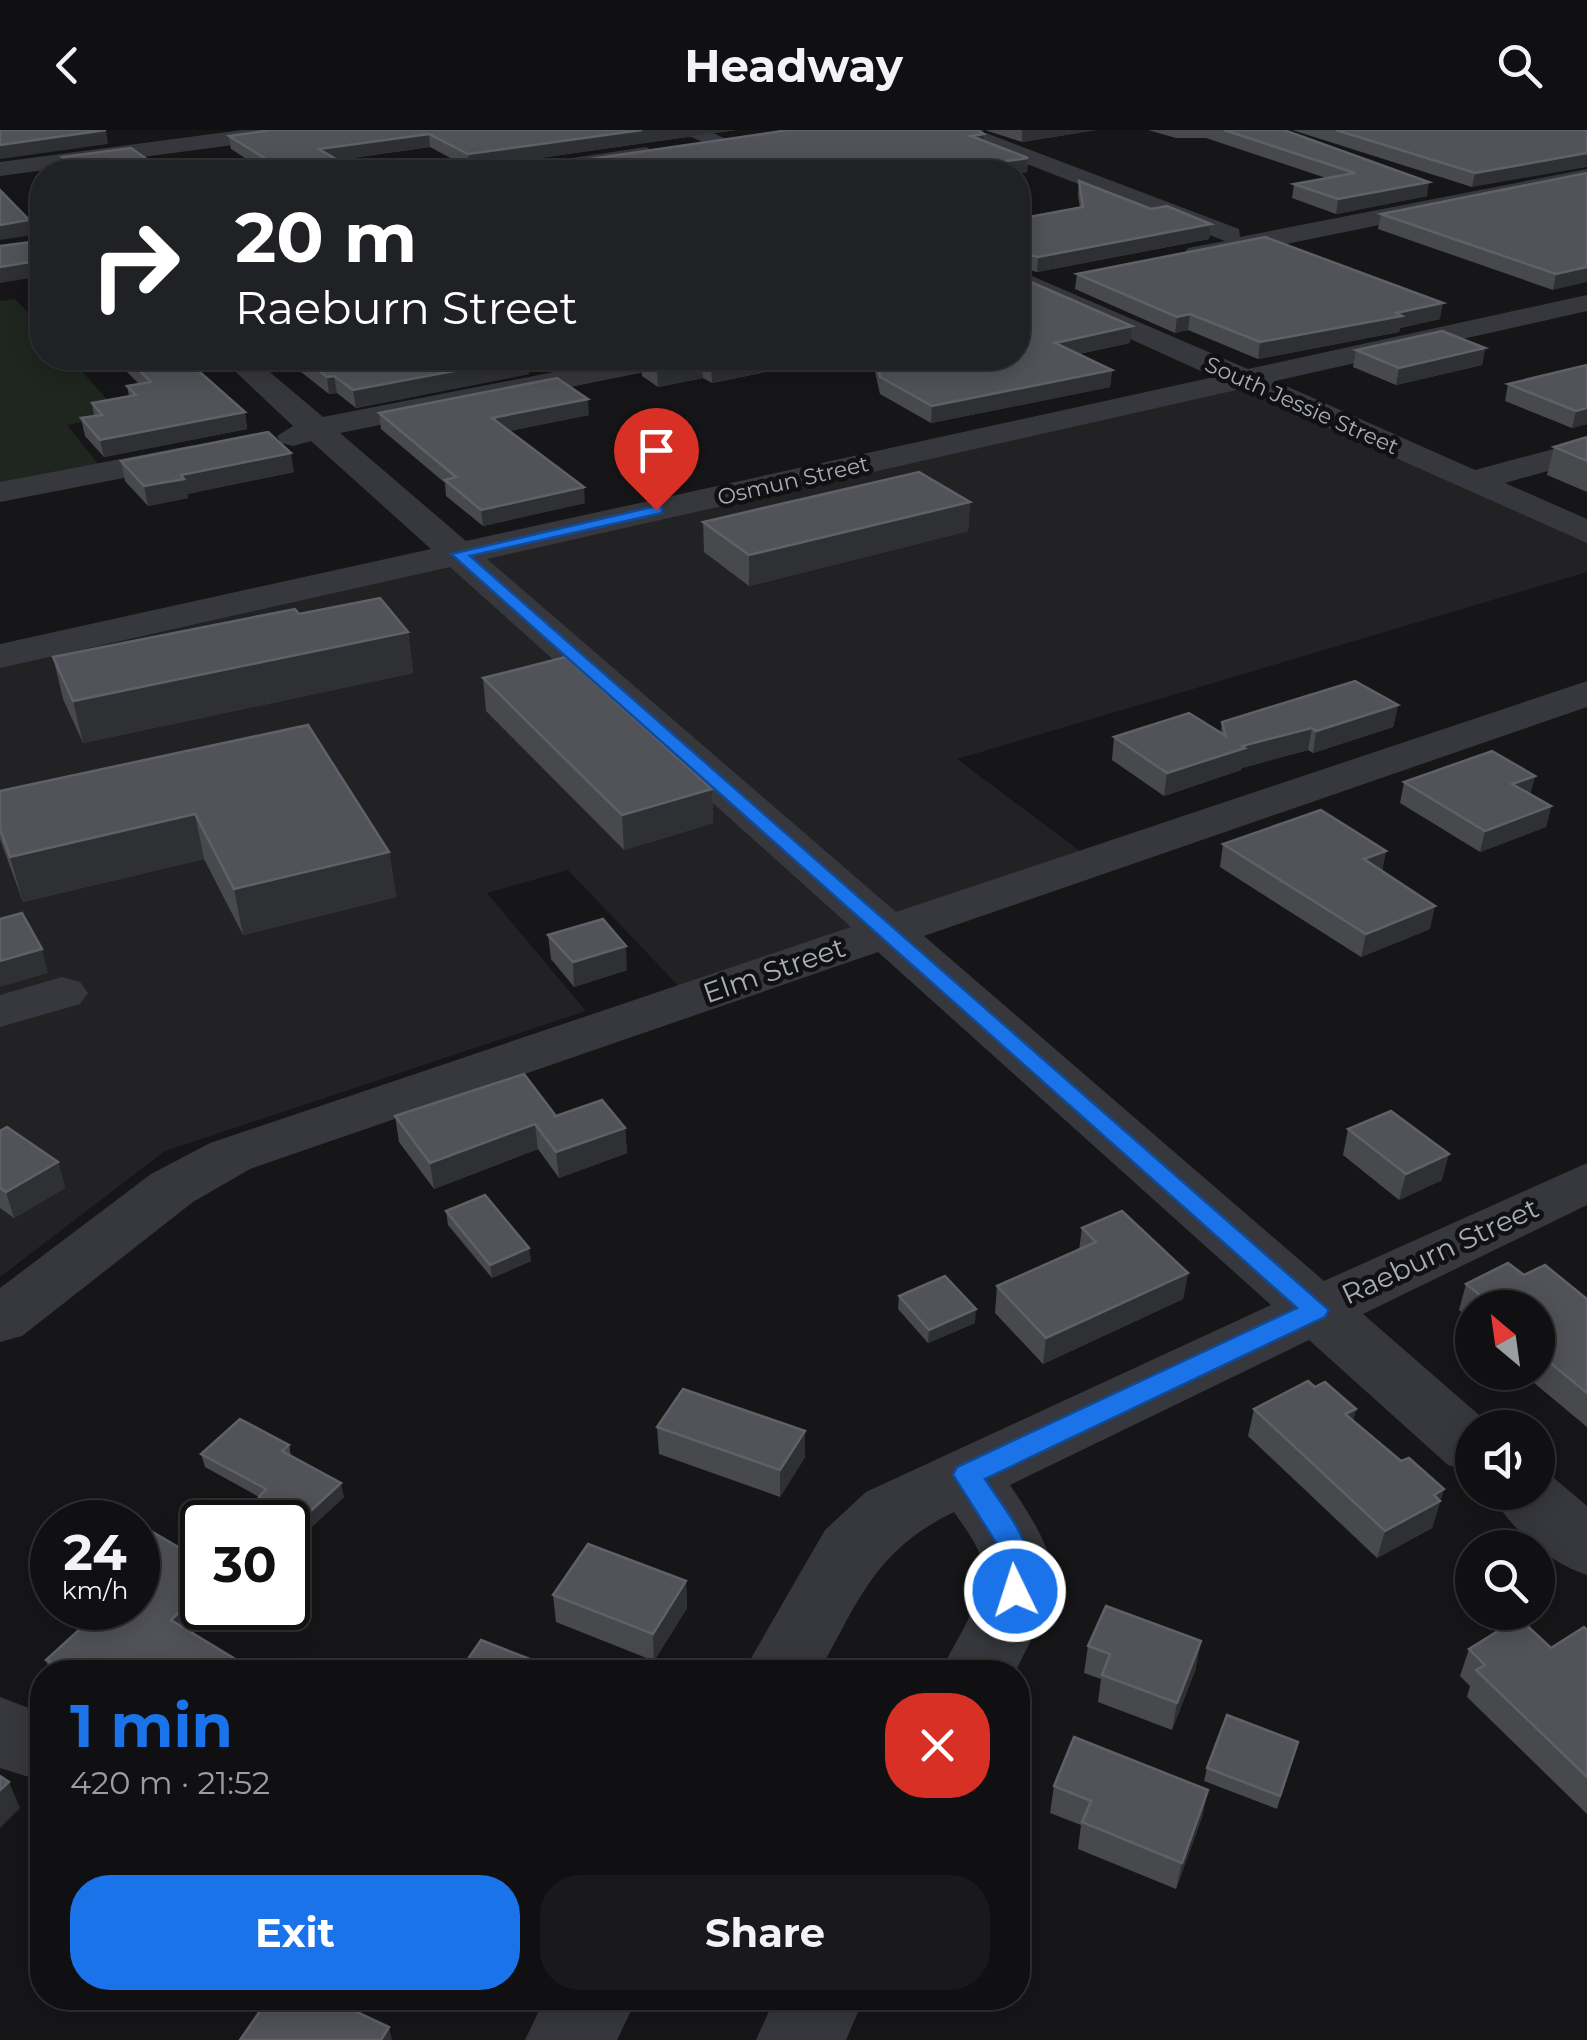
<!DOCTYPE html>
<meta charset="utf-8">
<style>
body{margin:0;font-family:Montserrat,sans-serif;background:#19191b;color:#f1f3f6;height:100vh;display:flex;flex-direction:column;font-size:38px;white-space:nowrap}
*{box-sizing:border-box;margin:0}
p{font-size:32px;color:#9c9d9f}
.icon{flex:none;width:55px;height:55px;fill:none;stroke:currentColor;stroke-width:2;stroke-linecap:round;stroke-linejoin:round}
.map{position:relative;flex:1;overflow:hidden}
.panel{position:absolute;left:30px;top:1530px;width:1000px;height:350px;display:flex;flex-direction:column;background:#101012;border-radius:40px;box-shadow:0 5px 25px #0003,0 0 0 2px #303032}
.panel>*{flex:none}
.banner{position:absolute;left:30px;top:30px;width:1000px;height:210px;border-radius:40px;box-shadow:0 5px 25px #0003,0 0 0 2px #303032;background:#202124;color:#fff;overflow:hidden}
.needle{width:65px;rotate:331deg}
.buttons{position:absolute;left:1455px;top:1160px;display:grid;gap:20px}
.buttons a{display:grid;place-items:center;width:100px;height:100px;border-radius:50%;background:#101012;box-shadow:0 5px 25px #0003,0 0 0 2px #303032;font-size:50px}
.speed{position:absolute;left:30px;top:1370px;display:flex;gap:20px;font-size:50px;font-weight:700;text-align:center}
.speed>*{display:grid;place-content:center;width:130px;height:130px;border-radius:50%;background:#101012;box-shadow:0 5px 25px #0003,0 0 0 2px #303032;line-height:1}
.speed small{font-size:25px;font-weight:400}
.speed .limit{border:5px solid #111;border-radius:15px;background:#fff;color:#111}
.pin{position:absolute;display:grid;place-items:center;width:85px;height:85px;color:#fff;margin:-102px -42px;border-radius:50% 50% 50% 0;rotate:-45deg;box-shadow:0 0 10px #0007}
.pin .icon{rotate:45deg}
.me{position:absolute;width:110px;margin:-55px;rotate:356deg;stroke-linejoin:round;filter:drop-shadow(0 0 8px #0008)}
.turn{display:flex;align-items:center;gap:35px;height:210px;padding:0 40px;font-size:45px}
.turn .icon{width:130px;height:130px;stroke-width:2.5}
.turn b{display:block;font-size:70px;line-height:85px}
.round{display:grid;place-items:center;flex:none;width:105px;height:105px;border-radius:40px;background:#19191b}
.overview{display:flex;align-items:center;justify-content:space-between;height:170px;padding:0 40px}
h1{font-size:60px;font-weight:700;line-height:75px;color:#1a73e8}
.button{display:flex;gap:20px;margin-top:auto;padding:20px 40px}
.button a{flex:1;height:115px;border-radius:40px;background:#1a73e8;color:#fff;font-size:40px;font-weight:700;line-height:115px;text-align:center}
.button a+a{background:#19191b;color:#f1f3f6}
header{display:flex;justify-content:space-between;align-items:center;height:130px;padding:0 40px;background:#101012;font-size:45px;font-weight:700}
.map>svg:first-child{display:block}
.built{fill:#222225}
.green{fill:#1e261f}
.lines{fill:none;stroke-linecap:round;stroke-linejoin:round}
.minor{fill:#37383d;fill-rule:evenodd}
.wall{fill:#47494d}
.shaded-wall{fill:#2f3033}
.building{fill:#525359;stroke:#5f6168;stroke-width:2.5}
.route{fill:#1a73e8;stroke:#114b97;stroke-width:2.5}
.labels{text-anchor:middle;stroke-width:9;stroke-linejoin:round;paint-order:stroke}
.far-street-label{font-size:22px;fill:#a8adb8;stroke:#111113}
.street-label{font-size:28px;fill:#a8adb8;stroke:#111113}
</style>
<header><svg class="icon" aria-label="back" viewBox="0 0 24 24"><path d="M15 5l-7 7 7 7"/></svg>Headway<svg class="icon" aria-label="search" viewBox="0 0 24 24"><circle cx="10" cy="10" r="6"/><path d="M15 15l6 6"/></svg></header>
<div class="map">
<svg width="1587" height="1910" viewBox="0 0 1587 1910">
<rect width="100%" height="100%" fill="#161618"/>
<path class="built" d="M1257,255L1587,402V442L957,629L1096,733L690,868L568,740L487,763L586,881L165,1021L0,1147V537Z"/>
<path class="green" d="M15,169L37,192H42V228H70L121,285L67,295L99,335L0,354V171Z"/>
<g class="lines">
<g class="minor">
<path d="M242,0H304L293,7L0,46V32Z"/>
<path d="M677,0H707L795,42H765Z"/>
<path d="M986,3L1239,99L1240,107L1587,39V53L1197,132L1188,130L1184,124L1188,118L1225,111L978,15L975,10Z"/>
<path d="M646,17L658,24L654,29L569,42H513L525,35Z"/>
<path d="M1018,140L1248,239L1587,165V181L1275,251L1475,340L1587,310V330L1505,353L1587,389V413L1241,259L487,429L896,782L1587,551V577L924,806L1324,1151L1587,1033V1075L1363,1184L1494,1298H1472V1342L1448,1335L1309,1210L1010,1355C1068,1441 1061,1451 1015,1542H940C956,1509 992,1461 979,1423C974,1409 962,1394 954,1382C875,1420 859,1470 819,1542H743L825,1400L866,1362L1271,1175L878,822L250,1039L193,1072L22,1206L0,1212V1158L151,1044L210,1013L851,797L450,437L0,538V514L431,419L311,311L293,316L281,313L277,306L293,296L221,228H253L323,287L626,228H685L681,234L670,237L340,303L466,411L1214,247L1018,158Z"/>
<path d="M194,315L206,318L211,325L206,332L0,372V352Z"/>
<path d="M62,847L80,852L88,863L80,874L0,897V865Z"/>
<path d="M1538,1340L1548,1343L1587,1376V1445C1549,1433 1509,1398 1490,1362H1538Z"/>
<path d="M0,1567L42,1583V1651L0,1638Z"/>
<path d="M545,1868H637L617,1910H525Z"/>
<path d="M775,1868H864L846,1910H756Z"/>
</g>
</g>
<g class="wall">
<path d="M271,0H736L469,38L430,17L338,30L358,42H267L231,19L229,6Z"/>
<path d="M984,0L981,2L984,4V11L1028,28L1027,42L1018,44L570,42V32Z"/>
<path d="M985,0H1096L1022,12Z"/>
<path d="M1148,0H1284L1427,66L1336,84L1292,68L1294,54L1326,48L1206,8H1176Z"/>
<path d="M1292,0H1587L1472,57Z"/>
<path d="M62,27L165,42H66Z"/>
<path d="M1587,43L1553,160L1378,99L1381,84Z"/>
<path d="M1079,51L1151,79L1211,94L1209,109L1037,142L1018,137V89L1080,78L1078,65Z"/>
<path d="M42,102V156L36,147L0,116L39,111Z"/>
<path d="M1077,144L1440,189L1400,198L1399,202L1258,229L1188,200L1175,203L1075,159Z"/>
<path d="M1130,213L1079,224L1112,240L1110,257L931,293L880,264L872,228H1018Z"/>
<path d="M1485,218L1482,235L1396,255L1353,237L1356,220Z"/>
<path d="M113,228H184L245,282L247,299L104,327L85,306L81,288L94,286L92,273L129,266L127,256L139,254Z"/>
<path d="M283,228H528L529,244L356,278L337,263L329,264Z"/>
<path d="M650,228H871L829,236L820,231L712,253L703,248L658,257L642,246L641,230Z"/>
<path d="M1587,235V294L1572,298L1505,271L1508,254Z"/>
<path d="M379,283L589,285L509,301L585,373L483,396L446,366L445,353L381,299Z"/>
<path d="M1587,307V362L1547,345L1554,317Z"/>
<path d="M121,331L294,342L187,364L188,368L148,376L125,351Z"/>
<path d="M970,372L968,401L749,456L704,422L703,392Z"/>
<path d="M408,502L413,543L83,613L63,569L53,527Z"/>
<path d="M483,548L712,659L713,693L624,720L486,581Z"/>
<path d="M1398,575L1393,597L1313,623L1308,620L1242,638L1241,640L1164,666L1112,630L1114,607L1221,603L1222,592Z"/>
<path d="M308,595L389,722L396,767L243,805L204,729L23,772L0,709V661Z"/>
<path d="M1535,646L1530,664L1551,676L1546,697L1480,722L1400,673L1404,652Z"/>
<path d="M1223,714L1386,721L1382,741L1430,799L1361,827L1220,737Z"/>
<path d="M548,805L627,840L574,857L551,829Z"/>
<path d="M395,986H556L625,998L627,1023L559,1048L538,1019L434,1059L399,1012Z"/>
<path d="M1348,999L1442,1050L1399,1070L1343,1025Z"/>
<path d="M0,1001L58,1032L65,1058L14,1088L0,1078Z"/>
<path d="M446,1081L531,1131L492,1148L448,1095Z"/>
<path d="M1082,1098L1188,1143L1183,1169L1043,1234L995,1183L997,1156L1079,1120Z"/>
<path d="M1524,1145L1587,1169V1297L1521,1242H1538V1178H1472V1203L1465,1197L1468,1188L1459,1180L1466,1154Z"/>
<path d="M899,1166L975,1193L928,1213L898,1179Z"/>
<path d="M1315,1257L1356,1279L1353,1291L1401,1331L1444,1359L1432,1398L1377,1428L1248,1306L1254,1279Z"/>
<path d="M657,1297L805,1327L780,1367L659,1324Z"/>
<path d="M289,1315L291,1326L344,1367L304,1404L288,1394V1392H284L262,1380L259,1367L205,1337L201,1324Z"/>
<path d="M686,1451L687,1478L654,1531L556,1492L553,1465Z"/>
<path d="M138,1478L193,1504L240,1532L243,1542H50L46,1530Z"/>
<path d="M1587,1500V1684L1467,1567L1470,1556L1460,1546L1469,1519L1551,1518Z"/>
<path d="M1088,1516L1196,1538L1172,1600L1098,1572L1101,1549L1084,1543Z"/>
<path d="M1294,1625L1277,1679L1204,1651L1207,1638Z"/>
<path d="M1054,1656L1208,1660L1202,1687L1176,1759L1078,1719L1081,1695L1050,1683Z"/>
</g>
<g class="shaded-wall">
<path d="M106,0L108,14L0,29V15Z"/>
<path d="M642,0H736L469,38L468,24Z"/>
<path d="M972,0H984L976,5L984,4V18L970,20Z"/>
<path d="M1022,0H1096L1022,12Z"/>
<path d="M429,4L430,17L321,32L319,19Z"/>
<path d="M1587,23V37L1472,57L1475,43Z"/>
<path d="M1028,28L1027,42L1018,44L926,42Z"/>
<path d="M1429,52L1427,66L1336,84L1338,69Z"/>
<path d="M29,90L33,105L0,110V95Z"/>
<path d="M1211,94L1209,109L1037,142L1038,127Z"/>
<path d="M42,130V144L33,135L36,147L0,153V137Z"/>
<path d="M1587,137V152L1553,160L1556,144Z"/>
<path d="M1443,173L1440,189L1400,198L1399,202L1258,229L1260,212Z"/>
<path d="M1190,184L1188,200L1175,203L1177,187Z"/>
<path d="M1132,196L1130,213L1054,229L1055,213Z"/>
<path d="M1485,218L1482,235L1396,255L1399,238Z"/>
<path d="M523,228H528L529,244L356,278L353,260Z"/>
<path d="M755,228H820V231L712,253L711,236Z"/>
<path d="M829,228H871L829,236Z"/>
<path d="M702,231L703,248L658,257L657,240Z"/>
<path d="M1112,240L1110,257L931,293L932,276Z"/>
<path d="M334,246L337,263L329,264L327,247Z"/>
<path d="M588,269L589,285L494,304L492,288Z"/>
<path d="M1587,278V294L1572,298L1576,281Z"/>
<path d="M245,282L247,299L104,327L100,310Z"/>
<path d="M291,323L294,342L187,364L188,368L148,376L144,356L181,345Z"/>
<path d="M584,357L585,373L483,396L481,380Z"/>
<path d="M970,372L968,401L749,456V425Z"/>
<path d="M408,502L413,543L83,613L73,571Z"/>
<path d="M1398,575L1393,597L1313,623L1316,601Z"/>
<path d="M1312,598L1308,620L1242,638L1241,640L1164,666L1167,643L1242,616Z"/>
<path d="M1535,646L1530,666L1512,654Z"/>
<path d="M712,659L713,693L624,720L622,685Z"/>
<path d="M1551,676L1546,697L1480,722L1485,701Z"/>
<path d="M195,684L204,729L23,772L10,727Z"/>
<path d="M1386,721L1381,744L1364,729Z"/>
<path d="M389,722L396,767L243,805L234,759Z"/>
<path d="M1435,776L1430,799L1361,827L1366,804Z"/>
<path d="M626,816L627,840L574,857L573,832Z"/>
<path d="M42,819L48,843L0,857V831Z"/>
<path d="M535,994L538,1019L434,1059L430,1033Z"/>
<path d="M625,998L627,1023L559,1048L556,1022Z"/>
<path d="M1449,1024L1442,1050L1399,1070L1406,1044Z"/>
<path d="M58,1032L65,1058L14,1088L6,1062Z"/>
<path d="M529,1118L531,1131L492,1148L490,1135Z"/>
<path d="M1188,1143L1183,1169L1043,1234L1046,1208Z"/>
<path d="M976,1179L975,1193L928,1213L929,1200Z"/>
<path d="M1356,1279L1349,1306L1345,1284Z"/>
<path d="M805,1301V1327L780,1367V1340Z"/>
<path d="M341,1353L344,1367L304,1404L301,1390Z"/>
<path d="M1444,1359L1432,1398L1377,1428L1385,1401Z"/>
<path d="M686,1451L687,1478L654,1531L653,1504Z"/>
<path d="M202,1460V1478H220L179,1517L171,1490Z"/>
<path d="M1201,1511L1196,1538L1172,1600L1177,1573Z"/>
<path d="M240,1532L243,1542H229Z"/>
<path d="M9,1652L20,1678L0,1698V1660Z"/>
<path d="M1208,1660L1202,1687L1176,1759L1182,1733Z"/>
<path d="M389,1897L392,1910H381Z"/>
</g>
<g class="building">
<path d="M0,0H106L0,15Z"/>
<path d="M271,0H642L468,24L429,4L319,19L358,42H287L229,6Z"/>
<path d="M789,0H978L984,4L971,6L1028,28L926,42H591L570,32Z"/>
<path d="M1224,0H1284L1429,52L1338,69L1294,54L1355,43Z"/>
<path d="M1336,0H1587V23L1475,43Z"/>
<path d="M131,18L165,42H81L62,27Z"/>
<path d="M1587,43V137L1556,144L1381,84Z"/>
<path d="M1079,51L1151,79L1167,76L1211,94L1038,127L1018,122V89L1083,77Z"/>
<path d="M0,60L29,90L0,95Z"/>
<path d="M42,102V130L0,137V116L39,111Z"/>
<path d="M1265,107L1443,173L1396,183L1402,186L1260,212L1190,184L1177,187L1077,144Z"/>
<path d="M42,133V144L33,135Z"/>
<path d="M1018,150L1031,152L1132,196L1055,213L1112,240L932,276L880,247L876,228H1018Z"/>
<path d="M1442,201L1485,218L1399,238L1356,220Z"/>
<path d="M127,228H184L245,282L100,310L81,288L102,285L92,273L136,265L127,256L151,252Z"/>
<path d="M302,228H523L353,260L334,246L327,247Z"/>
<path d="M650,228H755L711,236L702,231L657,240L641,230Z"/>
<path d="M1587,235V278L1576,281L1508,254Z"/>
<path d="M557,248L588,269L492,288L584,357L481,380L445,350L456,347L379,283Z"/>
<path d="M268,302L291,323L181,345L184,349L144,356L121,331Z"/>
<path d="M1587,307V331L1554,317Z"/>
<path d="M919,342L970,372L749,425L703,392Z"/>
<path d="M380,468L408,502L73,571L53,527L295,479L299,484Z"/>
<path d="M566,527L712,659L622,685L483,548Z"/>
<path d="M1355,551L1398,575L1316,601L1312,598L1242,616L1245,618L1167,643L1114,607L1189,583L1226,606L1222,592Z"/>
<path d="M308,595L389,722L234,759L195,684L10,727L0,699V661Z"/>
<path d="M1492,621L1535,646L1512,654L1551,676L1485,701L1404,652Z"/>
<path d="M1321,680L1386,721L1364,729L1435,776L1366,804L1223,714Z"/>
<path d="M22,783L42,819L0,831V789Z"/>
<path d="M603,789L626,816L573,832L548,805Z"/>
<path d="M524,944L556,986L553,987L602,970L625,998L556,1022L535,994L430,1033L395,986Z"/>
<path d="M1391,981L1449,1024L1406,1044L1348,999Z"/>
<path d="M7,997L58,1032L6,1062L0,1058V1001Z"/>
<path d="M485,1065L529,1118L490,1135L446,1081Z"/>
<path d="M1122,1081L1188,1143L1046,1208L997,1156L1096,1112L1082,1098Z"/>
<path d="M1508,1133L1524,1145L1545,1135L1587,1169V1263L1538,1223V1178H1481L1473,1171L1481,1166L1466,1154Z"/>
<path d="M945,1146L976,1179L929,1200L899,1166Z"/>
<path d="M1308,1251L1315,1257L1325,1252L1356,1279L1345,1284L1401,1331L1409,1328L1444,1359L1434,1365L1440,1371L1385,1401L1254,1279Z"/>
<path d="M683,1259L805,1301L780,1340L657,1297Z"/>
<path d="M240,1289L289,1315L282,1321L341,1353L301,1390L259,1367L266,1359L201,1324Z"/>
<path d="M151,1401L202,1431V1460L171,1490L240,1532L229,1542H66L46,1530L103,1478H138V1413Z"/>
<path d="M588,1414L686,1451L653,1504L553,1465Z"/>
<path d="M1106,1476L1201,1511L1177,1573L1102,1545L1110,1524L1088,1516Z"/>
<path d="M1519,1488L1551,1518L1584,1497L1587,1500V1647L1476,1540L1485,1535L1469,1519Z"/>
<path d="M481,1510L563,1542H459Z"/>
<path d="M1227,1585L1298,1612L1280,1666L1207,1638Z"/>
<path d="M1074,1607L1208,1660L1182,1733L1082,1692L1091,1671L1054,1656Z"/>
<path d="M0,1646L9,1652L0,1660Z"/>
<path d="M269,1868H327L389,1897L381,1910H240Z"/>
</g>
<path class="route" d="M656,376L662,377V383L470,426L1329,1180L1325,1187L985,1349C1007,1383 1047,1427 1025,1470L1015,1473L1004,1470L1000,1461V1419L953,1345L957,1337L1297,1178L451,424Z"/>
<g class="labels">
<g class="far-street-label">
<text transform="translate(1302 275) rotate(24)" y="8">South Jessie Street</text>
<text transform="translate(793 350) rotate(-13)" y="8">Osmun Street</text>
</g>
<g class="street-label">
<text transform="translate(774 840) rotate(-19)" y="10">Elm Street</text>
<text transform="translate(1440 1121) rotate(-25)" y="10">Raeburn Street</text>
</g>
</g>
</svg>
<div class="buttons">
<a><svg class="needle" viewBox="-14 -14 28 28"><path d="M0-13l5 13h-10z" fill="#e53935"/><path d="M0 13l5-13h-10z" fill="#9c9d9f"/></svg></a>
<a><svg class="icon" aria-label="sound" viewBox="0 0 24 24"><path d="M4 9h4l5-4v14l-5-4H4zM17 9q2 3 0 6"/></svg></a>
<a><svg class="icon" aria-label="search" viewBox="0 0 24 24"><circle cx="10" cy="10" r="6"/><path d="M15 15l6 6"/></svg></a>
</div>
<div class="speed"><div>24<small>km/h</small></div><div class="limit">30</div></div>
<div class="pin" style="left:656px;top:380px;background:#d93025"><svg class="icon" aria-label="arrive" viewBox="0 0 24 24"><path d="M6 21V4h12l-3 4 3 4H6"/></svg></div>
<svg class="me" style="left:1015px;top:1461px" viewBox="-20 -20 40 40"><circle r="17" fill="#1a73e8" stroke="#fff" stroke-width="3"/><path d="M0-11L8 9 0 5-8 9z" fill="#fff"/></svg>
<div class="banner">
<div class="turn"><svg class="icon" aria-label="right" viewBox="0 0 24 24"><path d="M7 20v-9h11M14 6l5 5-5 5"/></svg><div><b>20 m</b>Raeburn Street</div></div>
</div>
<section class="panel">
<div class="overview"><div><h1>1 min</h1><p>420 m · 21:52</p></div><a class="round" style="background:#d93025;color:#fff"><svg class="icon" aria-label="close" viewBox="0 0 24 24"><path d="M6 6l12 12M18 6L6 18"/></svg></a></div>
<div class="button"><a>Exit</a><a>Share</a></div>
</section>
</div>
